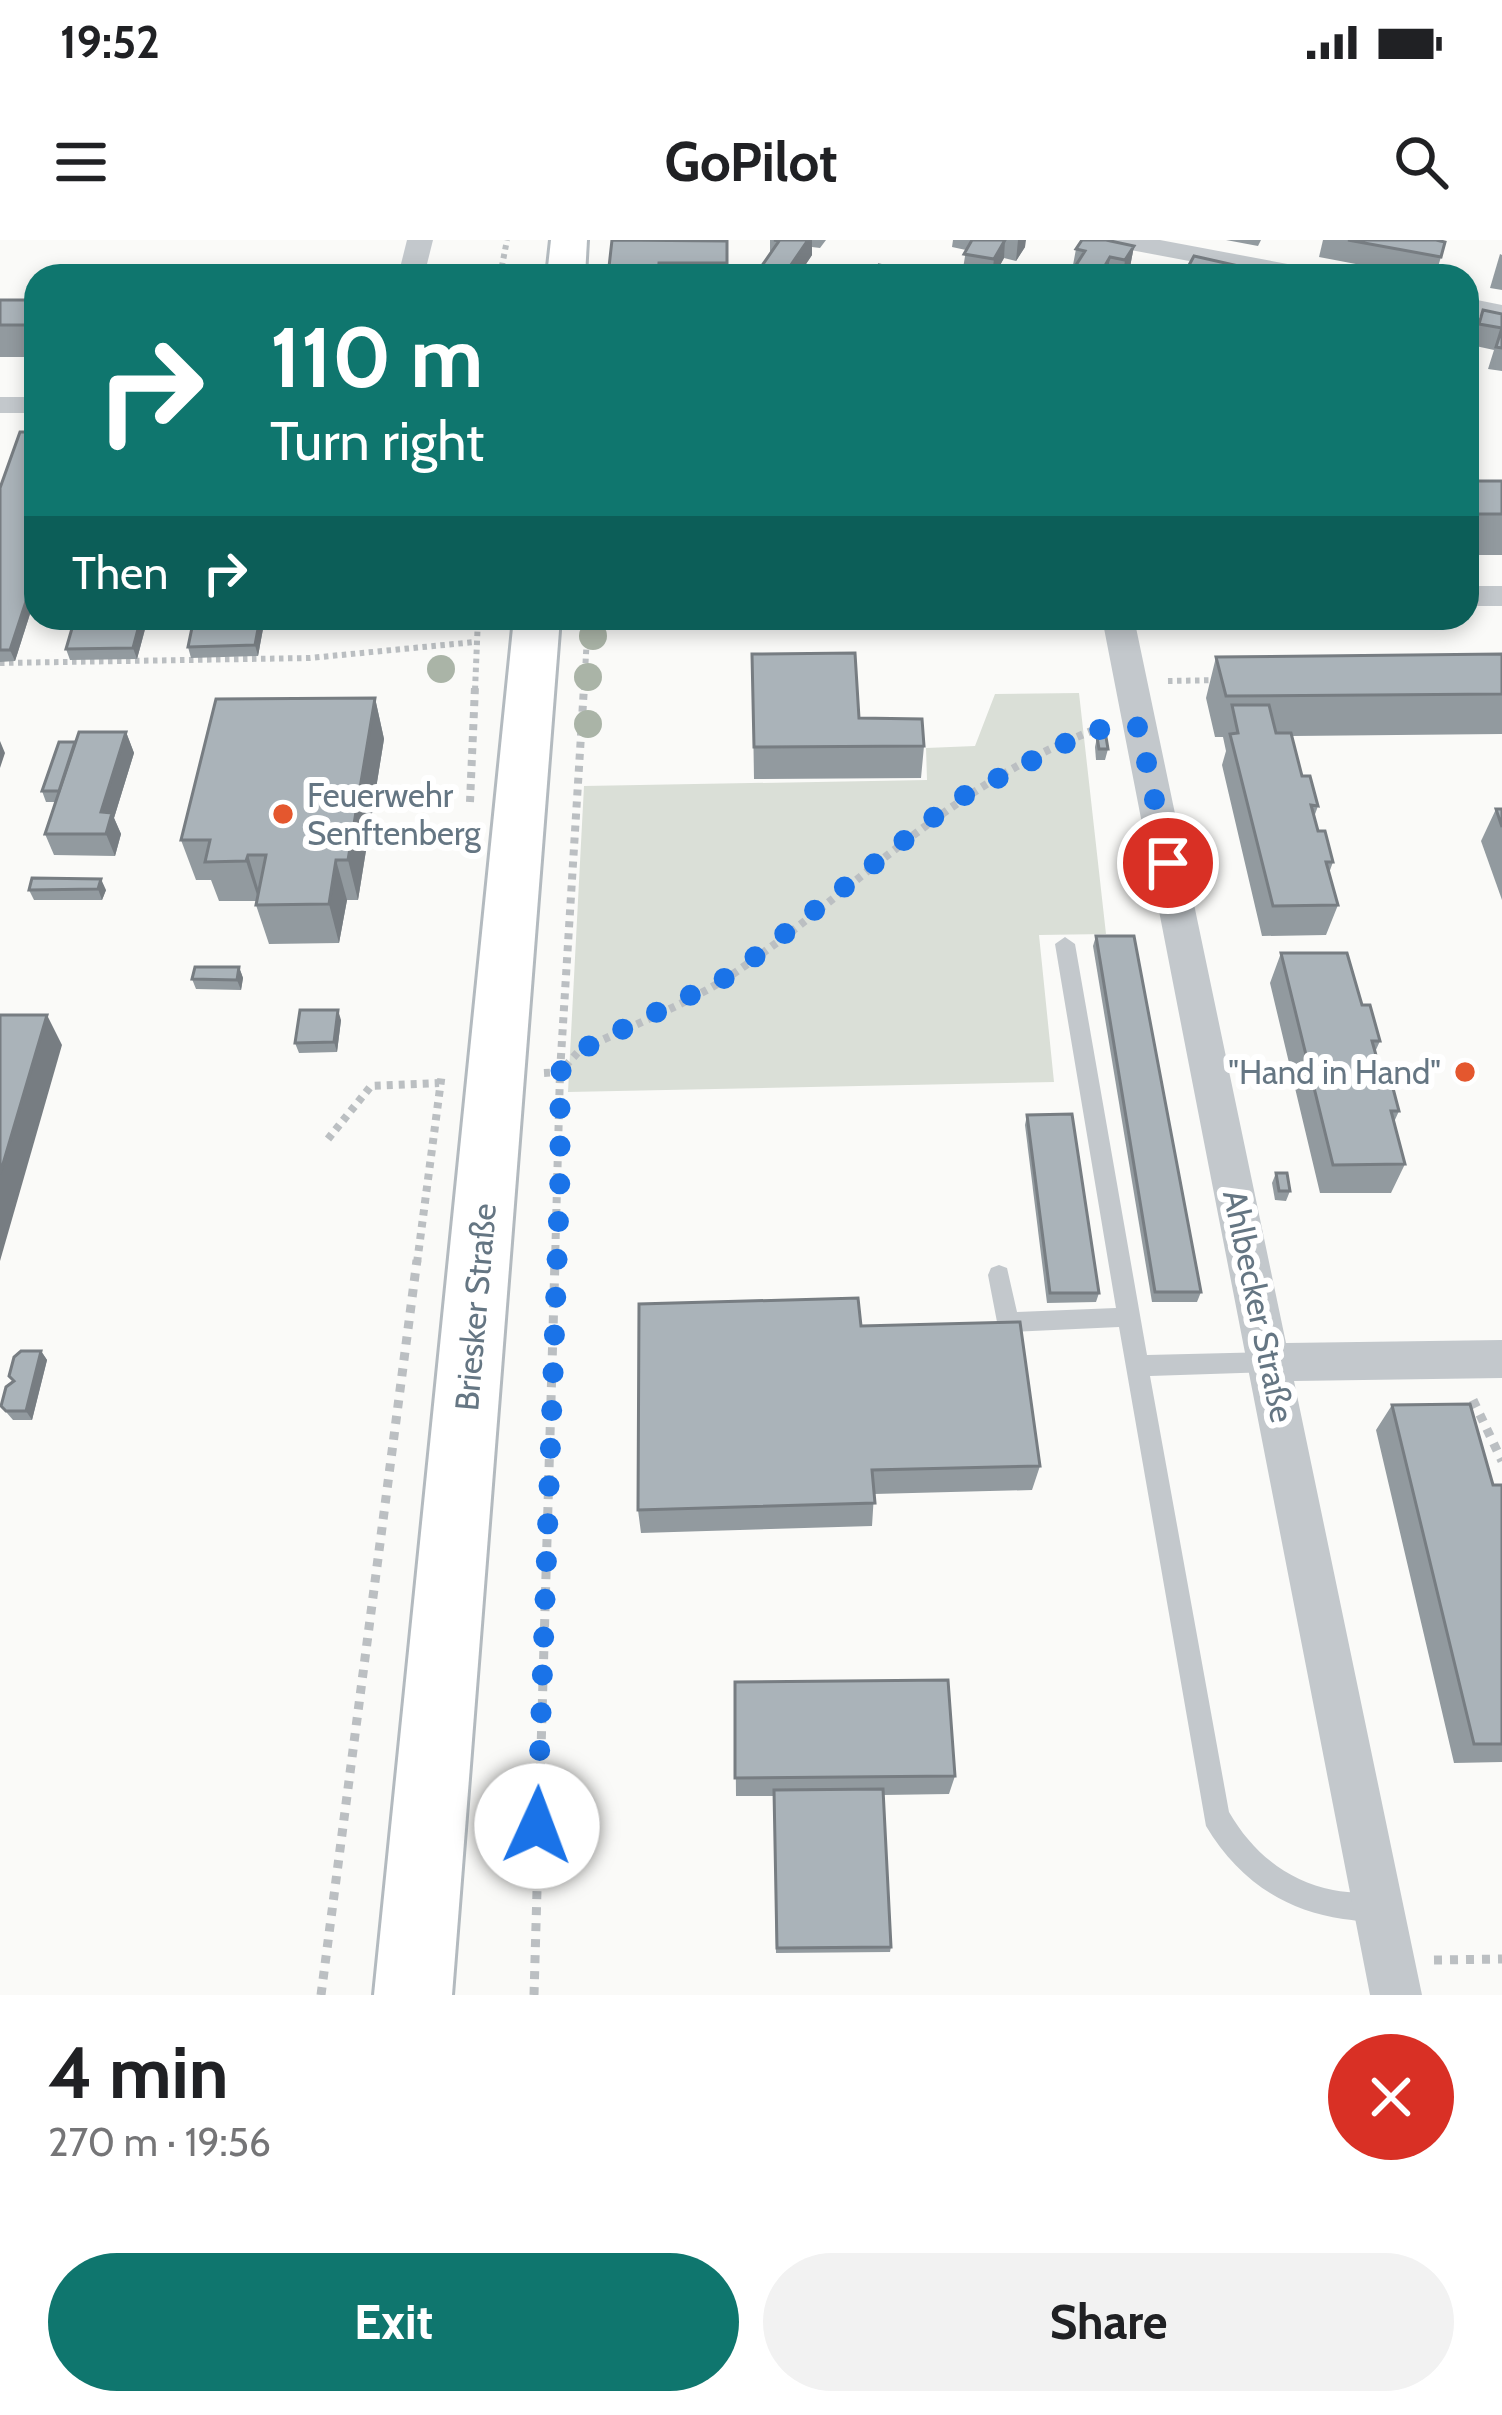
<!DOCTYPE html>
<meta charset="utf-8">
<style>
body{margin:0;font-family:Cabin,sans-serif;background:#f2f2f2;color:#202124;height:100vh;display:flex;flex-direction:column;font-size:45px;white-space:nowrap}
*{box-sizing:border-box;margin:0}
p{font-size:39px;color:#757577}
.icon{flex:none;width:66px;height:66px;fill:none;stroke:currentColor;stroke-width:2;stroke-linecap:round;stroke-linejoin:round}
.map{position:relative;height:1755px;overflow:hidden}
.panel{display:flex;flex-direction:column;background:#fff;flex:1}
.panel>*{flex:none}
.banner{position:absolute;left:24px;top:24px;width:1455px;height:366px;border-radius:36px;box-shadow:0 6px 18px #0003;background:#0f766e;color:#fff;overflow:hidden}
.pin{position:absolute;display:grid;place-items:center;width:102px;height:102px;color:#fff;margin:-51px;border:6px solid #fff;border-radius:50%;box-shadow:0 3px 12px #0007}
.me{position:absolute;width:132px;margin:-66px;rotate:2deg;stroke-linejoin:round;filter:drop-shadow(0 0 9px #0008)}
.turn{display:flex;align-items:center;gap:42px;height:252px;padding:0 48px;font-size:54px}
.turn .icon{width:156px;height:156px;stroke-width:2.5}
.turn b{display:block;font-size:84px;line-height:102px}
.then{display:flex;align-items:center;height:114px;padding:0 48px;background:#0003;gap:24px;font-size:45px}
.round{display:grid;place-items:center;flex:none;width:126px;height:126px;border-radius:63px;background:#f2f2f2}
.headline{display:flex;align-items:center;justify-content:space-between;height:204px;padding:0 48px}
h1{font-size:72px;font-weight:800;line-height:90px}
.primary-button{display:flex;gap:24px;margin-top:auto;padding:24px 48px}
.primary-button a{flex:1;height:138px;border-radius:72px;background:#0f766e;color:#fff;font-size:48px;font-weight:800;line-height:138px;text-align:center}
.primary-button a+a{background:#f2f2f2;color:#202124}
.status{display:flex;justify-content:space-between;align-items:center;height:84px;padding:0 60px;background:#fff;direction:ltr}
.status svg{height:33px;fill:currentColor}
header{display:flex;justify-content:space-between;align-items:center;height:156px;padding:0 48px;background:#fff;font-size:54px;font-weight:800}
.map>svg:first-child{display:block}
.green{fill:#dadfd7}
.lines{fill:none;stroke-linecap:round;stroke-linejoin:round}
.secondary-casing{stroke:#b3babf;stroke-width:6}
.path-far2{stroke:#bbbfc2;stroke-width:6;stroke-dasharray:4.5 4.5;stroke-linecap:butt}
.path-far1{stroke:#bbbfc2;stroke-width:8;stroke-dasharray:6 6;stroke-linecap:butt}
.path{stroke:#bbbfc2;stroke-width:9;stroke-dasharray:8 8;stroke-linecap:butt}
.lane{fill:#c3c8cc;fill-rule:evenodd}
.street{fill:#c3c8cc;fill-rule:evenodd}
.secondary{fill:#fff;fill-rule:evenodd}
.tree{fill:#aab4a7}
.wall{fill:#929a9f}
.shaded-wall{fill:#777d82}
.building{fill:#aab3b9;stroke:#777d82;stroke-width:3}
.route{stroke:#1a73e8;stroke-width:21;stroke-dasharray:0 37.8}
.poi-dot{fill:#e4572e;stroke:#fff;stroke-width:4.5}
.labels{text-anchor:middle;stroke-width:12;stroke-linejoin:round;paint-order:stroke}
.poi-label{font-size:33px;fill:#657683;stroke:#fff;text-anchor:start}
.street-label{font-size:33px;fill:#657683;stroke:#fff}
</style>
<div class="status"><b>19:52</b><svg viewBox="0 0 49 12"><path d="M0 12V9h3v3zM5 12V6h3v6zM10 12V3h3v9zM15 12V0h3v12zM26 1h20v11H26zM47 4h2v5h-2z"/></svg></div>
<header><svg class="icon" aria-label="menu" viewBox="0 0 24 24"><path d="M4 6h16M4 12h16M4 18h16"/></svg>GoPilot<svg class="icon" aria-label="search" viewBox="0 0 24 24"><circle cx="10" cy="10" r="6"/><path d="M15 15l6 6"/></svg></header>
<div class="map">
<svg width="1502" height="1755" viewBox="0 0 1502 1755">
<rect width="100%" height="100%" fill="#fafaf8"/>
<path class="green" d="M1079,453L1106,694L1039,695L1054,842L568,852L584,546L927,540L926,508L975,506L995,454Z"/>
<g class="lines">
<defs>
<g id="secondary">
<path d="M551,0H587L585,36H547Z"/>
<path d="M514,378H560L452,1755H374Z"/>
</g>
</defs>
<use href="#secondary" class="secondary-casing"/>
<g class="path-far2">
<path d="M500,36L507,0"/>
<path d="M588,386L602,378"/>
<path d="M0,423L310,418L475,402"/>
<path d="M1168,441L1219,440"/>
<path d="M475,450L478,378"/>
<path d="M584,450L588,378"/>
</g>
<g class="path-far1">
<path d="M470,562L475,447"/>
<path d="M544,833L560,832L579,811C630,786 689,764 736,732C864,644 951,543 1102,487"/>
<path d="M328,899L371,846L439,843"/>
<path d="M417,1023L442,833"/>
<path d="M555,1023L560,832L584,447"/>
</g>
<g class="path">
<path d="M1473,1160L1502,1221"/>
<path d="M1434,1720L1502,1719"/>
<path d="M321,1755L417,1020"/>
<path d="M534,1755L555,1020"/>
</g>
<path class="lane" d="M1065,697L1075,704L1147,1115L1271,1112L1279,1115L1283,1122L1279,1129L1271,1132L1150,1136L1229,1572C1252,1612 1287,1641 1333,1650C1352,1654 1372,1651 1390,1658L1394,1668L1390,1678C1375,1684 1359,1681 1343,1679C1282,1670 1237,1638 1206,1586L1119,1087L1008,1092L1000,1089L997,1082L988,1035L991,1028L999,1025L1007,1028L1017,1072L1116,1068L1055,704Z"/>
<g class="street">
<path d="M407,0H433L424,36H398Z"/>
<path d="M1107,0H1160L1309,28L1322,36H1269L1120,8Z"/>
<path d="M1467,58L1502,65V81L1467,74Z"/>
<rect x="0" y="157" width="36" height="16"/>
<rect x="1467" y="346" width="35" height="20"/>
<path d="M1102,378H1134L1286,1103L1502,1100V1138L1294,1141L1422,1755H1370Z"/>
</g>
<use href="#secondary" class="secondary"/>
</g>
<g class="tree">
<circle cx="593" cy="396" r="14"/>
<circle cx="441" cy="429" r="14"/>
<circle cx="588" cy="437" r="14"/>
<circle cx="588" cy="484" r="14"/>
</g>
<g class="wall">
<path d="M770,0H826L820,8L812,7V15L798,36H759V30L770,13Z"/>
<path d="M953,0H1018L1025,7L1016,21L1004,18L994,36H967L962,35L966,10L952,7Z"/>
<path d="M1226,0H1261L1258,6Z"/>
<path d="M1323,0H1436L1441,17L1435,36H1419L1319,17Z"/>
<path d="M727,1V36H608Z"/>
<path d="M1134,6L1130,27L1125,36H1071L1076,9Z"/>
<path d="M1500,14L1502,15V50L1490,48Z"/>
<path d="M1188,27L1252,29L1250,36H1186Z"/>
<rect x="0" y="60" width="36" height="57"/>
<path d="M1483,70L1502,74V131L1488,129L1494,110L1471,105Z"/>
<path d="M36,192V355L15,421L0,422V248Z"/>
<rect x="1467" y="241" width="35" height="74"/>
<path d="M75,378H148L137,419L70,420L66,409Z"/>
<path d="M265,378L258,416L191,418L188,407Z"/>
<path d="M752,414L859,478L924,506L921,538L754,539Z"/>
<path d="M1502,414V494L1292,496L1302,536L1318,566L1314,577L1318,591L1333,622L1329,633L1338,665L1326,695L1262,696L1222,525L1226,511L1223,497H1215L1206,458L1216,417Z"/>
<path d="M375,458L384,499L358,660H347L339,703L269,704L256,665L257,661H219L211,640H196L181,600Z"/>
<path d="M126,492L134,513L114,578L121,594L115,616L54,615L45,594L56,562H46L42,551L75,502Z"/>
<path d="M1097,497L1108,509L1105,520H1096L1095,507Z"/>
<path d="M1496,569H1502V660L1481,601Z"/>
<path d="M29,650H106L102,660H34Z"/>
<path d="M1096,696L1201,1052L1197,1062H1152L1093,706Z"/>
<path d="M1281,713L1362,765L1380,801L1375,812L1381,833L1399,871L1394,882L1405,924L1391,953H1320L1270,743Z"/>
<path d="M239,727L243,738L241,750L196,749L192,739Z"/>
<path d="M341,780L337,812L299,813L295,803Z"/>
<path d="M1027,875L1099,1053L1096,1062L1047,1063L1025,885Z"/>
<path d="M1276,933L1290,951L1286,961L1275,960L1272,943Z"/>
<path d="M861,1086L1040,1226L1032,1250L874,1254L872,1286L641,1293L638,1270Z"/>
<path d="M41,1111L47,1120L32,1180H13L1,1166L13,1142L9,1136Z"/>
<path d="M1392,1165L1493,1245H1502V1522L1454,1523L1376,1190Z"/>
<path d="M735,1442L955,1536L949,1554L883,1555L891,1707L890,1712L776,1713L774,1556H736Z"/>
</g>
<g class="shaded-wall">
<path d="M808,0H812V15L798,36H784Z"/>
<path d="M1005,0L1004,18L994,36H992L994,19Z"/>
<path d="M1018,0H1026L1025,7L1016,21Z"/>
<path d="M1134,6L1130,27L1125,36H1123L1125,20Z"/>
<path d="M1110,17L1107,36H1099Z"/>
<path d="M36,331V355L15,421L10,410Z"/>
<path d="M141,378H148L137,419L133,408Z"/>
<path d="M260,378H265L258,416L255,405Z"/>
<path d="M375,458L384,499L358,660L348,620Z"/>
<path d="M126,492L134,513L114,578L121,594L115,616L106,594L101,572Z"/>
<path d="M0,501L5,513L0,528Z"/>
<path d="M248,615L260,655L259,661L246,621Z"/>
<path d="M336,620L347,660L339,703L329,664Z"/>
<path d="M101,639L106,650L102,660L98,649Z"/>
<path d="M239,727L243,738L241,750L237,740Z"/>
<path d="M338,770L341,780L337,812L334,802Z"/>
<path d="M47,775L62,805L0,1021V934Z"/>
<path d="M41,1111L47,1120L32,1180L26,1171Z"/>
</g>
<g class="building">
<path d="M612,0L727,1V23H659L658,36H608Z"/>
<path d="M774,0H808L784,35L759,30L779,1Z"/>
<path d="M972,0H1005L994,19L964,14Z"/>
<path d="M1082,0H1106L1134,6L1125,20L1110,17L1099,36H1085L1071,33L1085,11L1076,9Z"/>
<path d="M1348,0H1436L1445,2L1441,17Z"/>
<path d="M1194,16L1252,29L1248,36H1204L1206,31L1188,27Z"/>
<path d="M879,25L916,32L914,36H873Z"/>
<path d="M672,30L704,36H667Z"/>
<rect x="0" y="60" width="36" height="25"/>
<path d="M1483,70L1502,74V108L1496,107L1502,88L1479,84Z"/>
<path d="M20,192H36V331L10,410H0V248Z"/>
<rect x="1467" y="241" width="35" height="33"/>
<path d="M75,378H141L133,408L66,409Z"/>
<path d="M194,378H260L255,405L188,407Z"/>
<path d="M855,413L859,478L922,479L924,506L754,507L752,414Z"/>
<path d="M1502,414V454L1226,456L1216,417Z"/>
<path d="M375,458L348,620H336L329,664L256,665L266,615H248L246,621L205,622L210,600H181L216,459Z"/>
<path d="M1232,465H1269L1276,493H1291L1302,536H1310L1318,566L1311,565L1318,591H1325L1333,622H1326L1338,665L1273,666L1230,494L1238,493Z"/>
<path d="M79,492H126L101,572L112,573L106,594H45Z"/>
<path d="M1097,497H1106L1108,509H1099Z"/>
<path d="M59,502H75L59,551H42Z"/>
<path d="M1496,569H1502V587Z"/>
<path d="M32,638L101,639L98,649L29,650Z"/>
<path d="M1096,696H1134L1201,1052H1155Z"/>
<path d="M1281,713H1347L1362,765H1370L1380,801H1372L1381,833H1389L1399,871H1391L1405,924L1333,925Z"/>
<path d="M195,727H239L237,740L192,739Z"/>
<path d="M300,770H338L334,802L295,803Z"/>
<path d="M0,775H47L0,934Z"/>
<path d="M1072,874L1099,1053H1050L1027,875Z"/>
<path d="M1276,933H1287L1290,951H1279Z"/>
<path d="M858,1058L861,1086L1020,1082L1040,1226L872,1230L875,1263L638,1270L639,1064Z"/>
<path d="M21,1111H41L26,1171H6L1,1166L6,1147L14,1141L9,1136L14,1117Z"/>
<path d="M1470,1164L1493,1245H1502V1504H1474L1392,1165Z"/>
<path d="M948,1440L955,1536L735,1538V1442Z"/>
<path d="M883,1549L891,1707L777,1708L774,1550Z"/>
</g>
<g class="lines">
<path class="route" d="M537,1586L560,937V832L579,811L733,734L956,560L1091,490L1139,487L1168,623"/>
</g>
<g class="poi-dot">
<circle cx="283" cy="574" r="12"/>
<circle cx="1465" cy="832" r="12"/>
</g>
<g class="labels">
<g class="poi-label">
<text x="307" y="567">Feuerwehr<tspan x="307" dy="38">Senftenberg</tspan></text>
<text x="1441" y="844" text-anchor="end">"Hand in Hand"</text>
</g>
<g class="street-label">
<text transform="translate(1259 1066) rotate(78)" y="12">Ahlbecker Straße</text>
<text transform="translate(475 1067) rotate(-85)" y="12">Briesker Straße</text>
</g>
</g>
</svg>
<div class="pin" style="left:1168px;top:623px;background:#d93025"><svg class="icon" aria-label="arrive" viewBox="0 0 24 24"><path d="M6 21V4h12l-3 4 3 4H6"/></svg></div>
<svg class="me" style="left:537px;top:1586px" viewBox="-20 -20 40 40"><circle r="19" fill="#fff"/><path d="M0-13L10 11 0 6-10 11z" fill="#1a73e8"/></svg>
<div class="banner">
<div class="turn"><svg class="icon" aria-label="right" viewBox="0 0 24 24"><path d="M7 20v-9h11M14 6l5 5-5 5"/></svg><div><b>110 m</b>Turn right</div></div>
<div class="then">Then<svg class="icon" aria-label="right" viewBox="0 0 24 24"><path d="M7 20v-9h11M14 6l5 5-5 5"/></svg></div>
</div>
</div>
<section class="panel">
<div class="headline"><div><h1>4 min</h1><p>270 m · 19:56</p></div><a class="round" style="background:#d93025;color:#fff"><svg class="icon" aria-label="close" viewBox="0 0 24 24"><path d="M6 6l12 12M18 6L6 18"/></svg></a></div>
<div class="primary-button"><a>Exit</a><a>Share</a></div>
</section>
